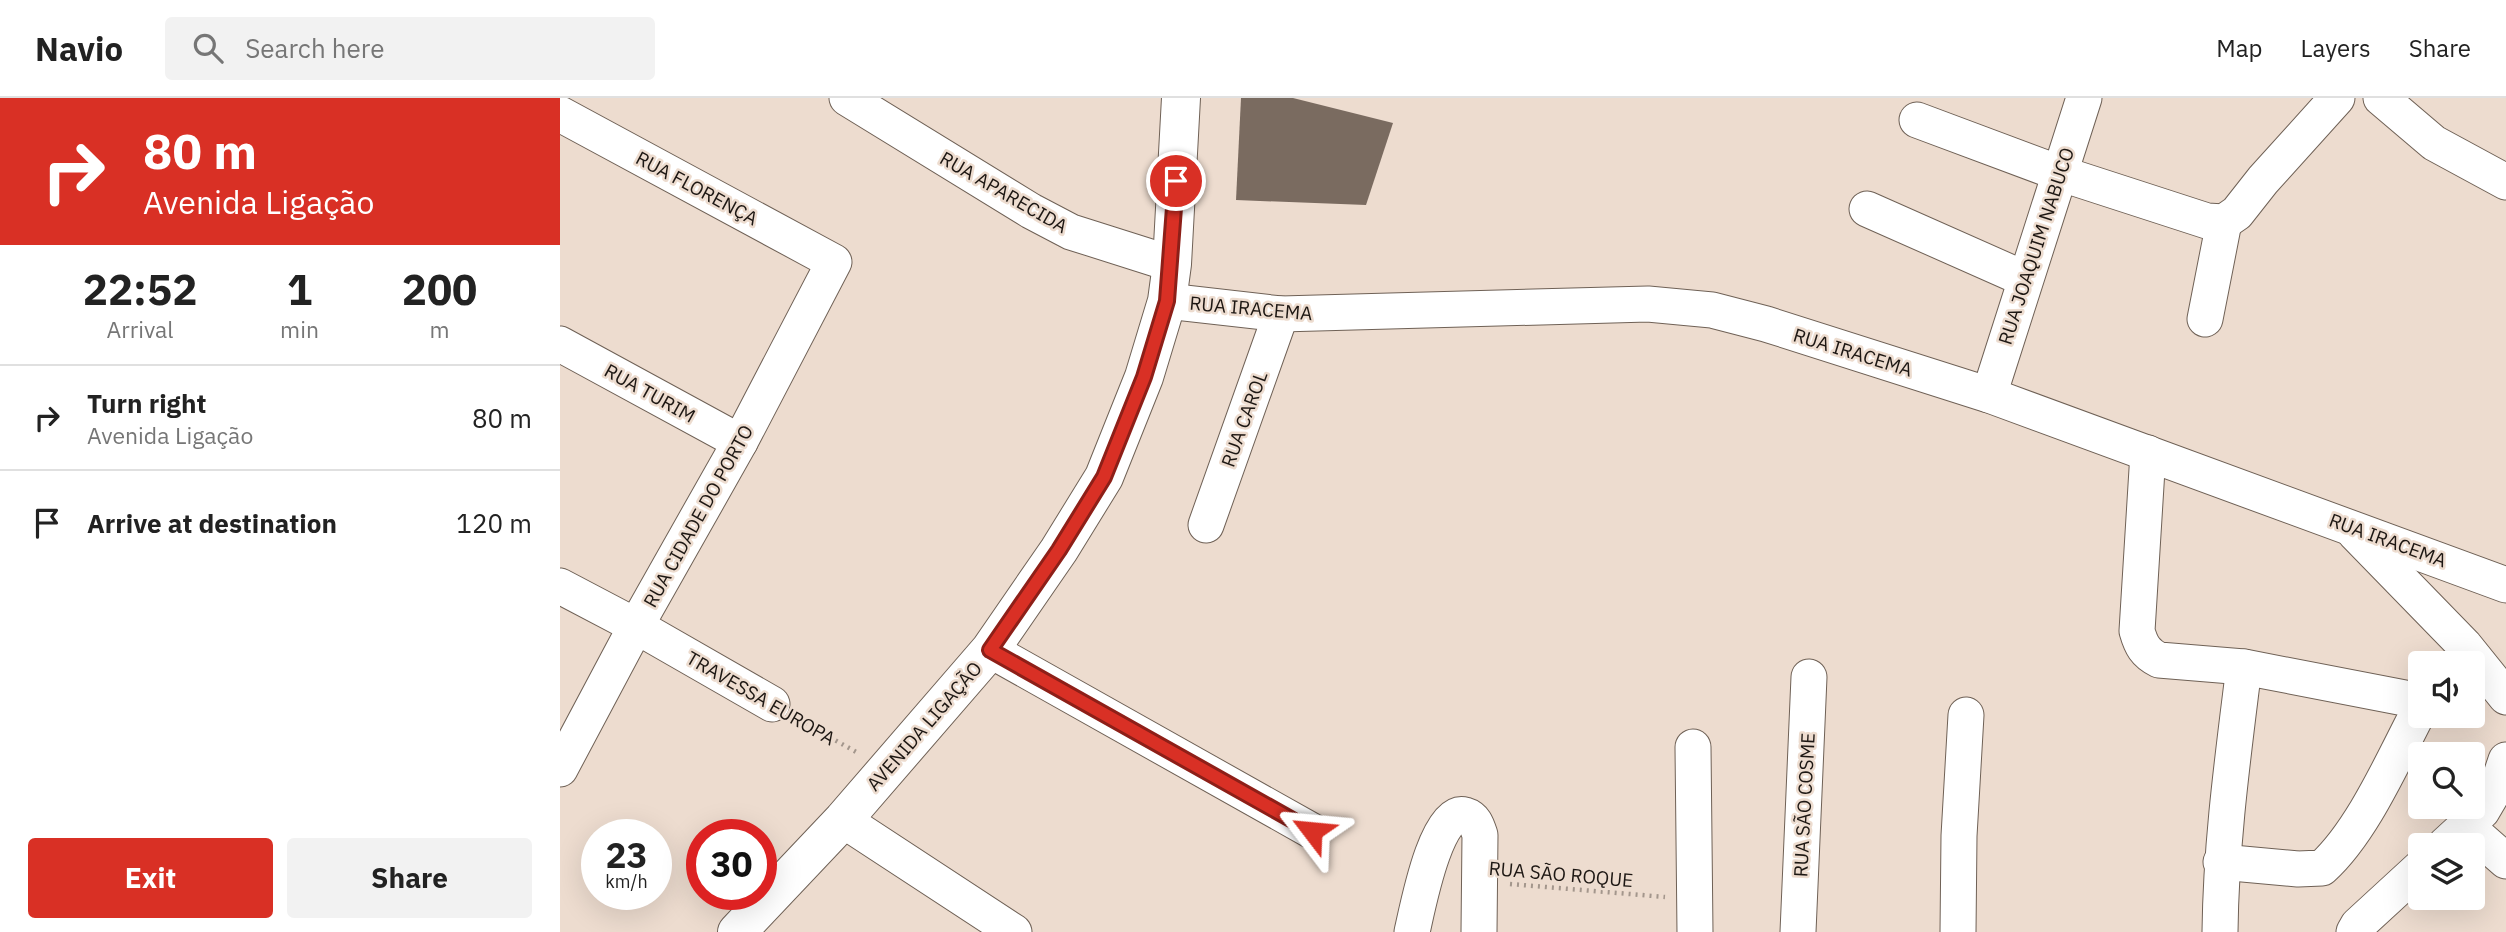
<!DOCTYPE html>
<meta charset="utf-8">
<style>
body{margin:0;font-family:"IBM Plex Sans",sans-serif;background:#f2f2f2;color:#222;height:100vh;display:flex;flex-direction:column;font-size:26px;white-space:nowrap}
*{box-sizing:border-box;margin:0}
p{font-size:23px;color:#767676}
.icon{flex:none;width:38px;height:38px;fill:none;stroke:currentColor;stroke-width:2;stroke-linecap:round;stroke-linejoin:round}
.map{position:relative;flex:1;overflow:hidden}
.side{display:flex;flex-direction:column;background:#fff;width:560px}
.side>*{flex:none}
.hud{background:#d93025;color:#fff;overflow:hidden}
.fabs{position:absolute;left:1848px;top:553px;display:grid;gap:14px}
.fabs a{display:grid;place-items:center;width:77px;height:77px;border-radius:7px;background:#fff;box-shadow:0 7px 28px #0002;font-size:35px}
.speed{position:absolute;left:21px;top:721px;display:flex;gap:14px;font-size:35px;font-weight:700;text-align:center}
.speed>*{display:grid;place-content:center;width:91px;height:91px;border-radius:50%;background:#fff;box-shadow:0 7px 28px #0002;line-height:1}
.speed small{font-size:18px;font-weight:400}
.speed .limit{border:10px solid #d22;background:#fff;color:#111}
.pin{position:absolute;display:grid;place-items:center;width:60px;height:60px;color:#fff;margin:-30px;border:4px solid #fff;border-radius:50%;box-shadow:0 2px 7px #0007}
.me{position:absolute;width:77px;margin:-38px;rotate:299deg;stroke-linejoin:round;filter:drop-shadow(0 0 5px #0008)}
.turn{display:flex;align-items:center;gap:24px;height:147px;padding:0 28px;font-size:32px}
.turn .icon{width:91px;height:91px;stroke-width:2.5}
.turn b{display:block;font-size:49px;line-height:60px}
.eta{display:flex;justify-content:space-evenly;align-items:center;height:119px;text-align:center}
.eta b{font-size:42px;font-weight:700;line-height:49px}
.primary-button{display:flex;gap:14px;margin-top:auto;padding:14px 28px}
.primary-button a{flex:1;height:80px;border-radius:7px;background:#d93025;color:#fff;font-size:28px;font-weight:700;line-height:80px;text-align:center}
.primary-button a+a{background:#f2f2f2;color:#222}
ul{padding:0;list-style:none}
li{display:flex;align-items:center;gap:21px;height:105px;padding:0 28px;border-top:2px solid #e0e0e0}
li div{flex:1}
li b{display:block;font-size:26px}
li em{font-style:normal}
header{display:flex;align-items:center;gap:42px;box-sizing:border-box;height:98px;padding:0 35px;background:#fff;border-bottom:2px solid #e0e0e0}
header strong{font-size:33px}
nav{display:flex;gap:38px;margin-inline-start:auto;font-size:24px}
.search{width:490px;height:63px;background:#f2f2f2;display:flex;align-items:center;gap:18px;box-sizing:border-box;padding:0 24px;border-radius:7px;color:#767676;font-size:26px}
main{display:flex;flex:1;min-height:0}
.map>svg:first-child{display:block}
.building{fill:#7a6b60}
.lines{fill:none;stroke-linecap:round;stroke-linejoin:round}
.minor-casing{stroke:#6f6156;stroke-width:37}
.major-casing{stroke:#6f6156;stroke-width:40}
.path{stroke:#a3968c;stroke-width:4.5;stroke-dasharray:2 5;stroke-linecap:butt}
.minor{stroke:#fff;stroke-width:35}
.major{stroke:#fff;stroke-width:38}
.route-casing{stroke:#8d1f18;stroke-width:18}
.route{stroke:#d93025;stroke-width:12}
.labels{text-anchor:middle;stroke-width:5;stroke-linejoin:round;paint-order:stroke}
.street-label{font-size:19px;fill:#1d1713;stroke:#eddccf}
</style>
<header>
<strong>Navio</strong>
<div class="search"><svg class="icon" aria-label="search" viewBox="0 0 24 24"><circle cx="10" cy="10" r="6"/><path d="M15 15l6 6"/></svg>Search here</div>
<nav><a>Map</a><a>Layers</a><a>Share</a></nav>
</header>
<main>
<section class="side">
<div class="hud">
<div class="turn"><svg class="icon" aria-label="right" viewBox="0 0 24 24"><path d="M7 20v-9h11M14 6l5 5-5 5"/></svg><div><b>80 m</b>Avenida Ligação</div></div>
</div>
<div class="eta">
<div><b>22:52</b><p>Arrival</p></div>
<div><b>1</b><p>min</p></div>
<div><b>200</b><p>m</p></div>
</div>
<ul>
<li><svg class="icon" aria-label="right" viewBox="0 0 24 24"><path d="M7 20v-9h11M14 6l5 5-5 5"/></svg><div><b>Turn right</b><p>Avenida Ligação</p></div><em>80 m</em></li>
<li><svg class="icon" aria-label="arrive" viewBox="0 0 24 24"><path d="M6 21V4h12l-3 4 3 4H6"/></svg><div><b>Arrive at destination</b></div><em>120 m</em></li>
</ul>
<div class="primary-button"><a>Exit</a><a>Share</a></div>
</section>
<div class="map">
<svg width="1946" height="834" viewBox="0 0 1946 834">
<rect width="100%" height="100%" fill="#eddccf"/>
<path class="building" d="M681,0H733L833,25L806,107L676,102Z"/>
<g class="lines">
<defs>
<g id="minor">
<path d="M287,0L471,113L511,134L612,166"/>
<path d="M1821,0L1874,45L1946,84"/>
<path d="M0,16L274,164L180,344L76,528L0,671"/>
<path d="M1357,22L1499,75L1647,123L1664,124L1677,115L1703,82L1777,0"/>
<path d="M1307,111L1465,181"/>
<path d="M607,203L721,216L1088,206L1152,212L1206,226L1429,297L1946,487"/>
<path d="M1645,221L1664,124"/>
<path d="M0,246L180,344"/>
<path d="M1429,297L1524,0"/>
<path d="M1588,355L1577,533C1581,547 1585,555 1599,562L1684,569L1860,603"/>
<path d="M646,427L721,216"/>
<path d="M1795,435L1905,548L1946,599"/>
<path d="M0,488L76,528L212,606"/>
<path d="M430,552L752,733"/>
<path d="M1133,649L1135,834"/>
<path d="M283,722L454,834"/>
<path d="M1906,728L1946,763"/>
<path d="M1885,747L1922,713L1938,686L1946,662"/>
<path d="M1661,764L1738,771L1762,770C1803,733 1834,660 1860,611"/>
<path d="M852,834C857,813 876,709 905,717C915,720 917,728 920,737L919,834"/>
<path d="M1238,834L1249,579"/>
<path d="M1398,834L1399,738L1406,617"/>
<path d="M1660,834C1661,744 1673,658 1684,569"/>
<path d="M1794,834L1798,827L1860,770"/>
</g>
<path id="major" d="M177,834L283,722L430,552L499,452L544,379L584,279L607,203L612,166L621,0"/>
</defs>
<use href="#minor" class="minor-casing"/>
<use href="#major" class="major-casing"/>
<g class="path">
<path d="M239,622L298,655"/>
<path d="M950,786L1105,799"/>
</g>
<use href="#minor" class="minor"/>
<use href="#major" class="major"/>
</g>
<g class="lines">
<defs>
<path id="route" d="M616,83L607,203L584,279L544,379L499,452L430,552L752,733"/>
</defs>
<use href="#route" class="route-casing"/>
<use href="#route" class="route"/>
</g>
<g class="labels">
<g class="street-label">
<text transform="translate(137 90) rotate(28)" y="7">RUA FLORENÇA</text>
<text transform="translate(444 94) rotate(30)" y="7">RUA APARECIDA</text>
<text transform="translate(1476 148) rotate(-72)" y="7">RUA JOAQUIM NABUCO</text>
<text transform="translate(691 210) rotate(5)" y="7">RUA IRACEMA</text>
<text transform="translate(1293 254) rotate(17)" y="7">RUA IRACEMA</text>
<text transform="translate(90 295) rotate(29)" y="7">RUA TURIM</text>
<text transform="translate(684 321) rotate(-70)" y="7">RUA CAROL</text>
<text transform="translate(138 418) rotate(-61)" y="7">RUA CIDADE DO PORTO</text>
<text transform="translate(1828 442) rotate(20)" y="7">RUA IRACEMA</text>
<text transform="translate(201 600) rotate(30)" y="7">TRAVESSA EUROPA</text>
<text transform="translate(364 628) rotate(-49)" y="7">AVENIDA LIGAÇÃO</text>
<text transform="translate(1244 707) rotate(-87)" y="7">RUA SÃO COSME</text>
<text transform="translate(1001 776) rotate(5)" y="7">RUA SÃO ROQUE</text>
</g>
</g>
</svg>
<div class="fabs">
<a><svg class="icon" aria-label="sound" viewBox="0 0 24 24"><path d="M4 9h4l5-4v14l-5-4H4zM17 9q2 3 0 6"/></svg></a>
<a><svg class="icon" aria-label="search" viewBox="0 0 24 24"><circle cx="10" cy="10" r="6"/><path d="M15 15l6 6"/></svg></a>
<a><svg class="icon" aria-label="layers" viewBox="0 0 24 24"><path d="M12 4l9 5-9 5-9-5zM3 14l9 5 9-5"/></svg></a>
</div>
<div class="speed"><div>23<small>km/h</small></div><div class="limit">30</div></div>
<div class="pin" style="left:616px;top:83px;background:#d93025"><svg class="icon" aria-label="arrive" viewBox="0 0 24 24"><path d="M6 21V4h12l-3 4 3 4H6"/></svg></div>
<svg class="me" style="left:752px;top:733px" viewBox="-20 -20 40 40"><path d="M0-17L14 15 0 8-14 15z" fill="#d93025" stroke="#fff" stroke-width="4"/></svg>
</div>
</main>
